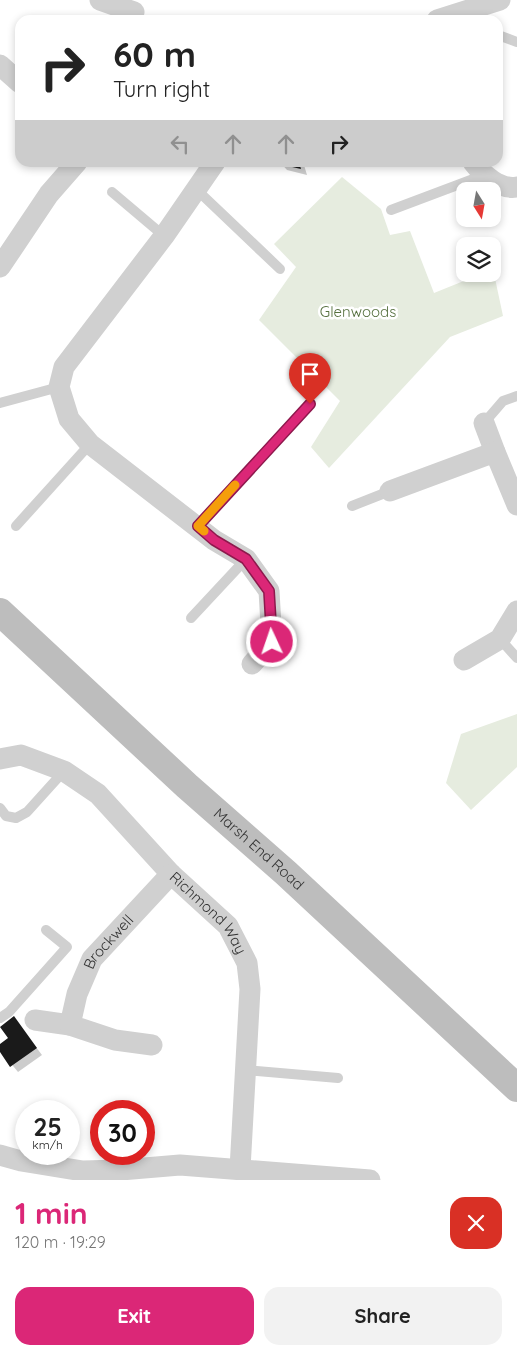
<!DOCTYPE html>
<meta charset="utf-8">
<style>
body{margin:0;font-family:Quicksand,sans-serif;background:#f2f2f2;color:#222;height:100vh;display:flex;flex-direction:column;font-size:19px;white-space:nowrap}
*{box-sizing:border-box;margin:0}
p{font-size:16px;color:#767676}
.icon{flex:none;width:28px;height:28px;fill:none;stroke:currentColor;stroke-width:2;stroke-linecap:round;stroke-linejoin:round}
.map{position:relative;height:1180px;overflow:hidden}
.side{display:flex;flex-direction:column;background:#fff;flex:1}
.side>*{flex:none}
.banner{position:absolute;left:15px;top:15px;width:488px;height:152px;border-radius:15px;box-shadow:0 2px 8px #0003;background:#fff;color:#222;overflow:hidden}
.needle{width:32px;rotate:169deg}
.buttons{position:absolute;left:456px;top:182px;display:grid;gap:10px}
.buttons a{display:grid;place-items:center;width:45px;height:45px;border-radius:10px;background:#fff;box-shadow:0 2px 8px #0003;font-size:25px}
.speed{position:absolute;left:15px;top:1100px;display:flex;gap:10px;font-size:25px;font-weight:700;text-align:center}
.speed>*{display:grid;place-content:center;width:65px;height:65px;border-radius:50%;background:#fff;box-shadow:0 2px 8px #0003;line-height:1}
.speed small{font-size:12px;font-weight:400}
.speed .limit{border:8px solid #d22;background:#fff;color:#111}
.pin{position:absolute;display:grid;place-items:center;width:42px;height:42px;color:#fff;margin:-51px -21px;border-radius:50% 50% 50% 0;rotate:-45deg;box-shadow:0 0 5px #0007}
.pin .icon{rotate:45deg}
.me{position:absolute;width:55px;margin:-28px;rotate:357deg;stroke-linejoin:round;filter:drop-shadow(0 0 4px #0008)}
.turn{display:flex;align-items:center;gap:18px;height:105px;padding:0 15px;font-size:22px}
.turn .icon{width:65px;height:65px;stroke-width:2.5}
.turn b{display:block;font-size:35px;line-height:42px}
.lanes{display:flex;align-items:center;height:48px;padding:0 15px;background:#0003;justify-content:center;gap:25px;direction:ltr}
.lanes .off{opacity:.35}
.round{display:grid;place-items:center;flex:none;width:52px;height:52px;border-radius:15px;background:#f2f2f2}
.summary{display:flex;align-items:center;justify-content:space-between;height:85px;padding:0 15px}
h1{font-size:30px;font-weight:800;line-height:38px;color:#db2777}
.action{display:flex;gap:10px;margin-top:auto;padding:10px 15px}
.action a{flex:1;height:58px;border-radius:15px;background:#db2777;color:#fff;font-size:20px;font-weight:800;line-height:58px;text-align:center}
.action a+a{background:#f2f2f2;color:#222}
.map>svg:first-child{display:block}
.green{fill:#e6ecdf}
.shadow{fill:#0003}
.building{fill:#1a1a1a}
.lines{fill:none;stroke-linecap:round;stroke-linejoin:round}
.lane{stroke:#d0d0d0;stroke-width:10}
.street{stroke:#d0d0d0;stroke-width:21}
.secondary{stroke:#bdbdbd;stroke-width:28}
.route-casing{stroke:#8e194d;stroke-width:12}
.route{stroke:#db2777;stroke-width:9}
.slow{stroke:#f59e0b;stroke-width:9}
.labels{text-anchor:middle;stroke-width:5;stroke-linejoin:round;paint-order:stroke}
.park-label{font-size:15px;fill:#56703f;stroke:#fff}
.street-label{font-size:15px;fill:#333;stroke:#fff}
</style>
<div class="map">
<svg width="517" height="1180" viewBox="0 0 517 1180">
<rect width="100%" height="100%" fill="#fff"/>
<g class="green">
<path d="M342,177L381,209L390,235L410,231L434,293L481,274H492L493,269L503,316L450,337L329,468L311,447L340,401L259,320L296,267L274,244Z"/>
<path d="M517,714V767L471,810L446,783L461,734Z"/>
</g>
<g class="shadow">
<path d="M280,162H313L304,165L307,175L287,170Z"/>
<path d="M14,1018L42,1055L18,1072L0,1050V1046L10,1038Z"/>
</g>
<g class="building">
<path d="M279,162H299L301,169L279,164Z"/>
<path d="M14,1016L37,1048L10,1067L0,1052V1044L8,1038L0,1027Z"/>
</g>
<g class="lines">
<g class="lane">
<path d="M498,35L517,42"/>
<path d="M197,190L280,269"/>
<path d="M112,192L164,236"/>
<path d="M391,210L484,175"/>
<path d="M0,403L59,387"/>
<path d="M484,423L503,401L517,396"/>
<path d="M352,506L390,491"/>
<path d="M16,526L90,444"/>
<path d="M198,526L309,404"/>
<path d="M191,618L246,559"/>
<path d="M500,639L517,658"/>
<path d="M0,808L6,816L16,818L27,812L64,771"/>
<path d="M0,1018L9,1012L67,947L46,930"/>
<path d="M246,1070L338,1078"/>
</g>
<g class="street">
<path d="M100,0L134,12"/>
<path d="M437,20L500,0"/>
<path d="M0,65L20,83"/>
<path d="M215,162L164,236L64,367L59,387L69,419L90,444L214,540L246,559L269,591L272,642L252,664"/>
<path d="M473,162C483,175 500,190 517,187"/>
<path d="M0,267L49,194L77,162"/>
<path d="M484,423L495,452"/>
<path d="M390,491L495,452L517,505"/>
<path d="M464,660L500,639L517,611"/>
<path id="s1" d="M0,759L21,755L64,771L98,794L171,874L228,926L247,963L250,989L240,1169"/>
<path d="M35,1020L70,1025"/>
<path id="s2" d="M152,1045L115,1040L70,1025L77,994L92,959L171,874"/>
<path d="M0,1155L21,1161L83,1171L121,1170L180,1165L370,1180"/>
</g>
<path class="secondary" id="s3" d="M0,612L187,786L286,873L517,1088"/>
</g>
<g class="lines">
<defs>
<path id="route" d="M272,642L269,591L246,559L214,540L198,526L310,404"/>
</defs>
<use href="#route" class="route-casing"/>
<use href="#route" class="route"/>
<path class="slow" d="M204,531L198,526L235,485"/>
</g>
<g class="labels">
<g class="park-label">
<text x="358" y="317">Glenwoods</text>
</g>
<g class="street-label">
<text dy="5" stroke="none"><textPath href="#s3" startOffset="351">Marsh End Road</textPath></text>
<text dy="5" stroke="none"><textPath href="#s1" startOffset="271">Richmond Way</textPath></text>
<text dy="5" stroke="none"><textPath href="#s2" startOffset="178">Brockwell</textPath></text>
</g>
</g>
</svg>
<div class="buttons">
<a><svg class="needle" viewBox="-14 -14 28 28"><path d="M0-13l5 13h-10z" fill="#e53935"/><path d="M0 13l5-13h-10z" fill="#767676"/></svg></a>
<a><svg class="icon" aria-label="layers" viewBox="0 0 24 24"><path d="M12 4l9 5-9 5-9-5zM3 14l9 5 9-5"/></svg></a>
</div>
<div class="speed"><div>25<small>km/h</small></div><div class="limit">30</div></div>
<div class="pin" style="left:310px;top:404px;background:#d93025"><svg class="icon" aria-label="arrive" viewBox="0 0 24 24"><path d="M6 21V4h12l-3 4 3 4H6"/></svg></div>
<svg class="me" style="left:272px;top:642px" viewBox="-20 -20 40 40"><circle r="17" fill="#db2777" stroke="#fff" stroke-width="3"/><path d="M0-11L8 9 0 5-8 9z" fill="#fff"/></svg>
<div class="banner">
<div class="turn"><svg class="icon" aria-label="right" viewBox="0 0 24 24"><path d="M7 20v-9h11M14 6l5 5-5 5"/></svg><div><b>60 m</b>Turn right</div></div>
<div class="lanes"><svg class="icon off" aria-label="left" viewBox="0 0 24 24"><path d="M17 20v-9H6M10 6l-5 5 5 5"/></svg><svg class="icon off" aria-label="ahead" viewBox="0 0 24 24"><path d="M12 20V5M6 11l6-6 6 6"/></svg><svg class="icon off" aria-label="ahead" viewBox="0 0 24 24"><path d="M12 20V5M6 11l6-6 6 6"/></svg><svg class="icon" aria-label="right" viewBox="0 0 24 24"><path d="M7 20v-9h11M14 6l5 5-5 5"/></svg></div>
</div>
</div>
<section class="side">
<div class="summary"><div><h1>1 min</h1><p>120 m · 19:29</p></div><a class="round" style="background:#d93025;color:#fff"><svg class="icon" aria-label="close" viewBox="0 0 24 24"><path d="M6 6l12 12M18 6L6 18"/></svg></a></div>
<div class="action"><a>Exit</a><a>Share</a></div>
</section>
